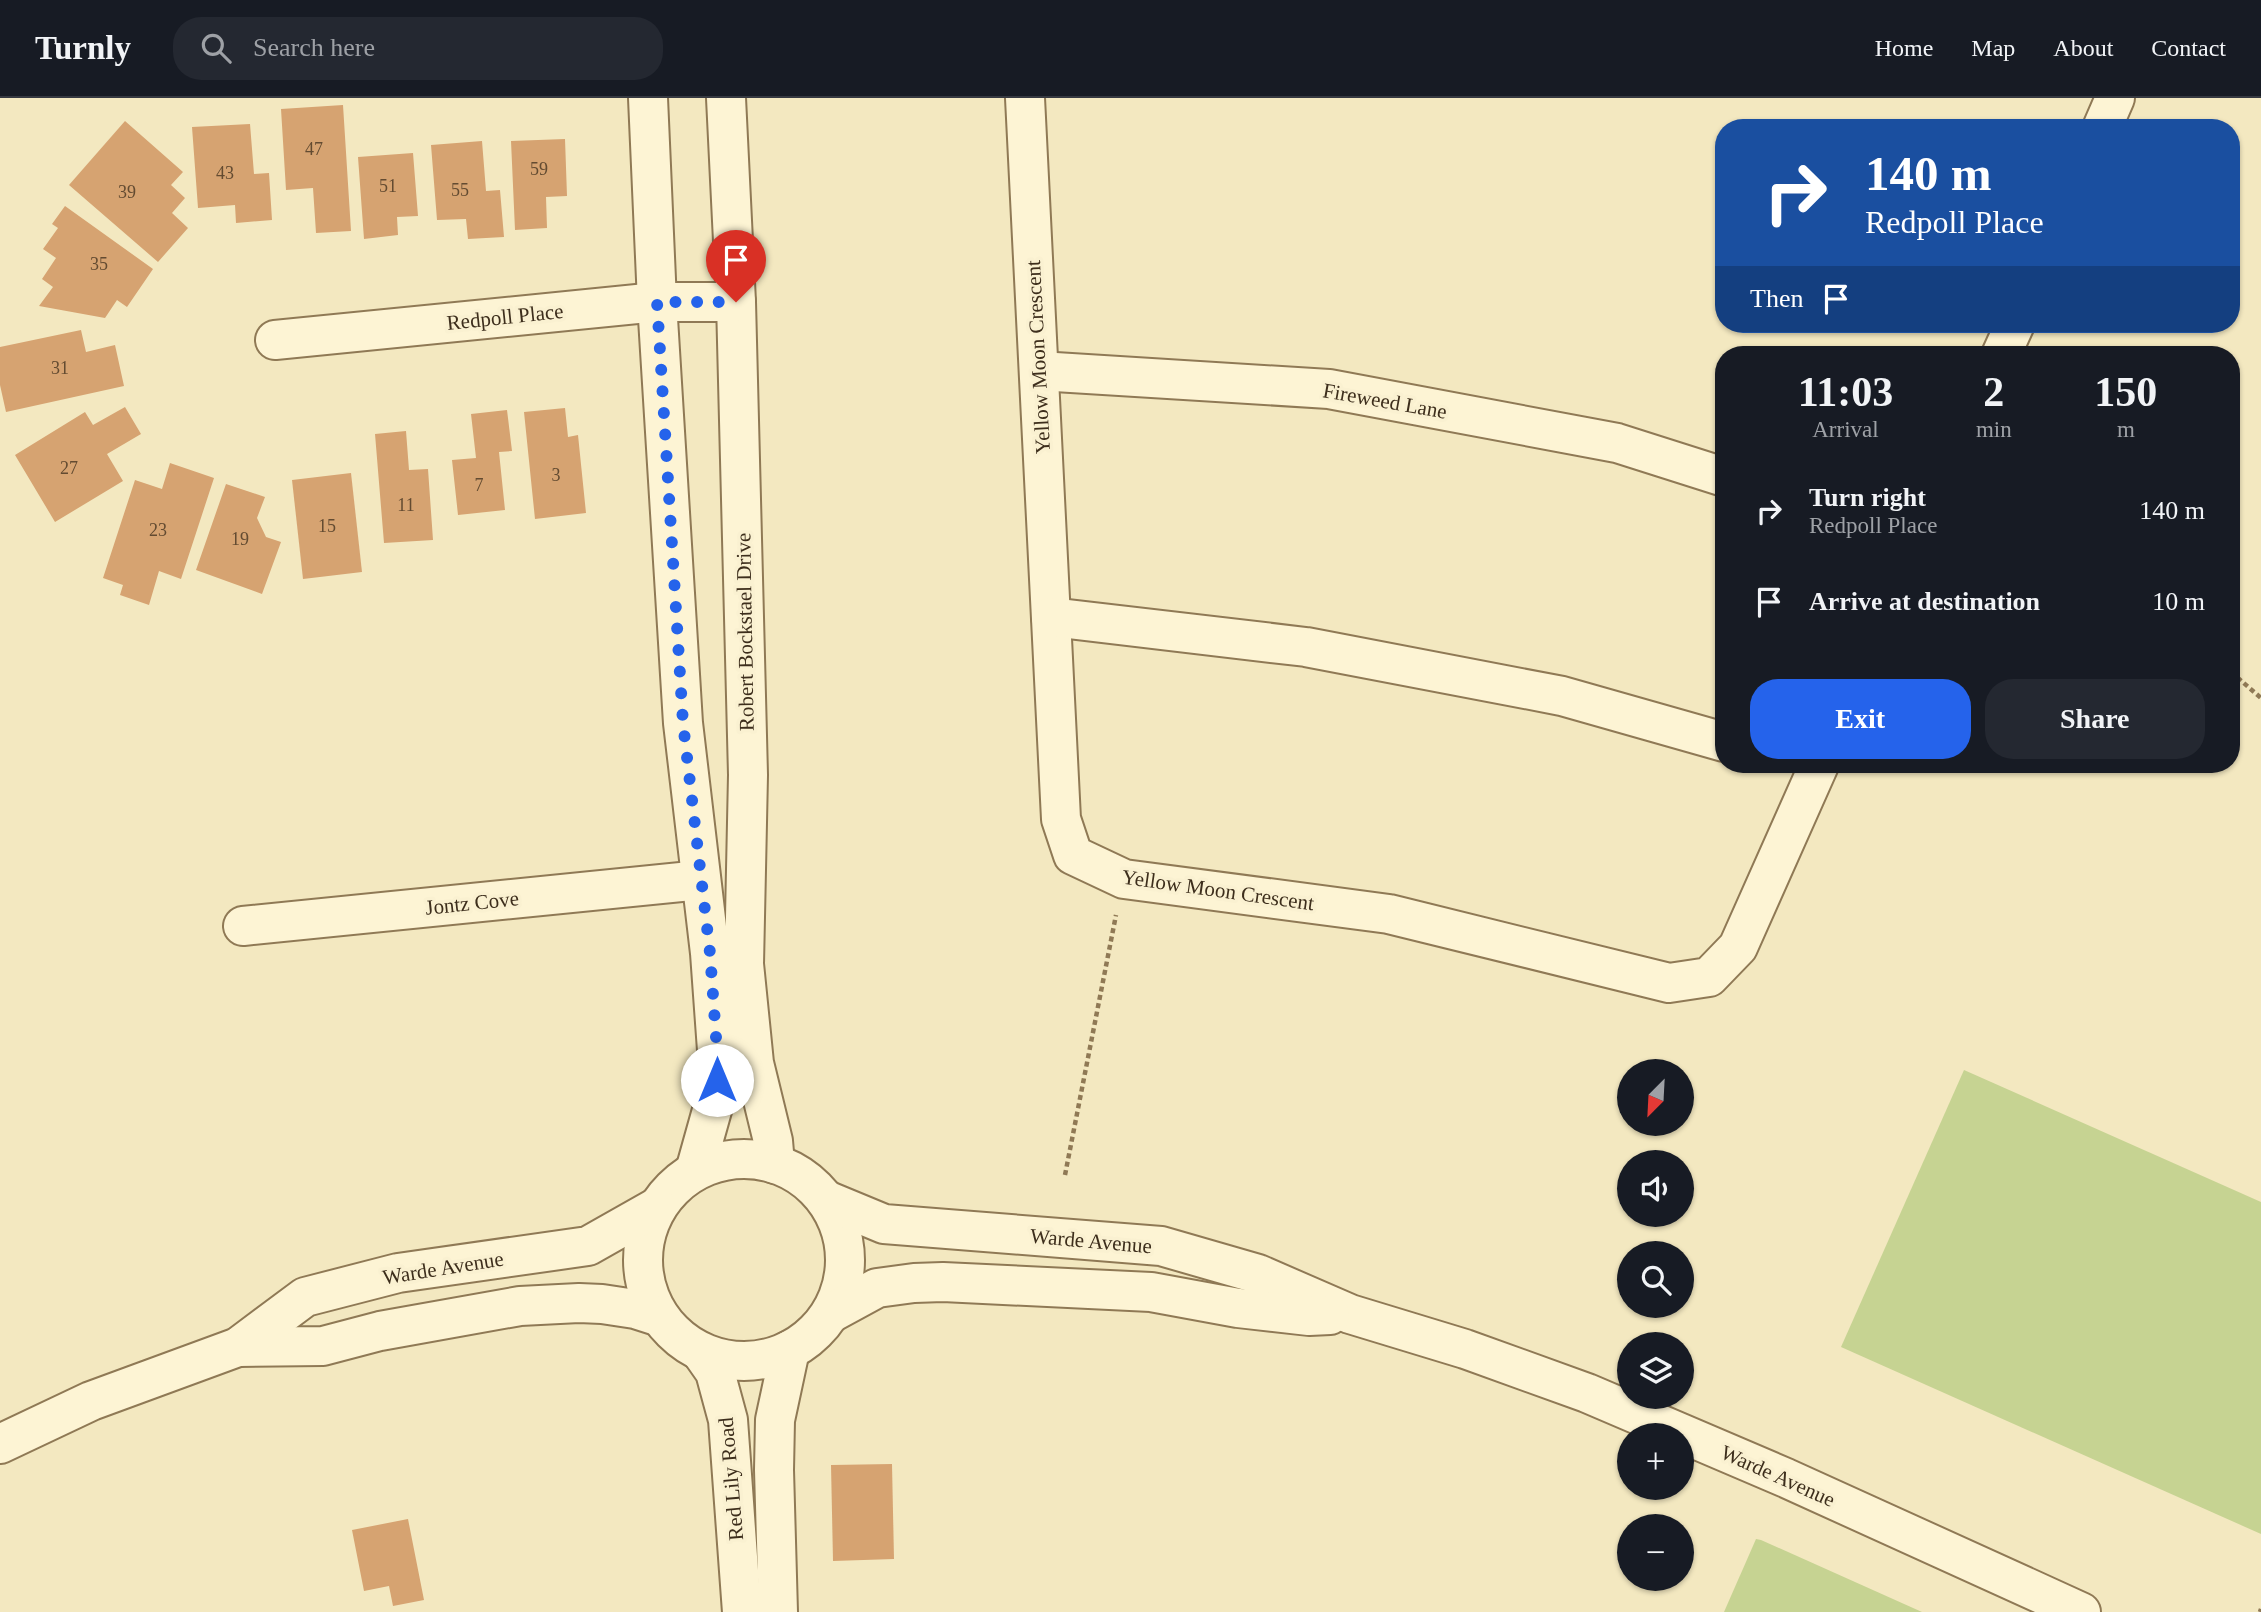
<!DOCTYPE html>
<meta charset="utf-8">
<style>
body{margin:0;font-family:"Times New Roman",serif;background:#242831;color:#f1f3f6;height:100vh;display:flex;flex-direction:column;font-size:26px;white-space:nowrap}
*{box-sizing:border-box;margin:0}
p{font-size:23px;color:#9ea1a6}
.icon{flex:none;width:38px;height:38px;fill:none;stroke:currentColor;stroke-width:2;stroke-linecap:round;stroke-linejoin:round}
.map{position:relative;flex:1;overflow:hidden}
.drawer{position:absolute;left:1715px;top:248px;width:525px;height:427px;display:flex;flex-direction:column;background:#171b24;border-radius:28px;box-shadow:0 2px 5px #0004}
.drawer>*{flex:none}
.hud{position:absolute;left:1715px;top:21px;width:525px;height:214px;border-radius:28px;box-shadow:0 2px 5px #0004;background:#1a4fa0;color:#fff;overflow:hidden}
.needle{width:46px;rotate:204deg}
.controls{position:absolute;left:1617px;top:961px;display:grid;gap:14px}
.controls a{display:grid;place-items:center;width:77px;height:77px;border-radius:50%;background:#171b24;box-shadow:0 2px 5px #0004;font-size:35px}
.pin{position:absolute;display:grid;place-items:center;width:60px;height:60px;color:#fff;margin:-72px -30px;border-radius:50% 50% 50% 0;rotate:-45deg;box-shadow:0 0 7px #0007}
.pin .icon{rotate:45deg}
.me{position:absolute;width:77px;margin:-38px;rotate:0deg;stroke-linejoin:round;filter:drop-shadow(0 0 5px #0008)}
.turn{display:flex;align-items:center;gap:24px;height:147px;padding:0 35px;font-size:32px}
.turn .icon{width:91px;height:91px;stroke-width:2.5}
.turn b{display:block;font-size:49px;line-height:60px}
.then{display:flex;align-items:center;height:66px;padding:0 35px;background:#0003;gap:14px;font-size:26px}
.eta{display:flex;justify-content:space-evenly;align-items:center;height:119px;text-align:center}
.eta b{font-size:42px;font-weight:600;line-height:49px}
.action{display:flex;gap:14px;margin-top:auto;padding:14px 35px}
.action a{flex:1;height:80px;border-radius:28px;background:#2563eb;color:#fff;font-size:28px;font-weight:600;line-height:80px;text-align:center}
.action a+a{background:#242831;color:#f1f3f6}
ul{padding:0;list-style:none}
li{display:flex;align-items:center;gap:21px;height:91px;padding:0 35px}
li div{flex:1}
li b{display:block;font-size:26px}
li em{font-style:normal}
header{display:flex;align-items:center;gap:42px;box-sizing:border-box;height:98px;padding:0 35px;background:#171b24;border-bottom:2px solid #363941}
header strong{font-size:33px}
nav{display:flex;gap:38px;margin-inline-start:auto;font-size:24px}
.search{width:490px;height:63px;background:#242831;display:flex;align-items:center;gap:18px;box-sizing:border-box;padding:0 24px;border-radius:28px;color:#9ea1a6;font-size:26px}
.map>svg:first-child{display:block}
.green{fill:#c6d392}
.building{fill:#d6a371}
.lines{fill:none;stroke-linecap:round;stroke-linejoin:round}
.minor-casing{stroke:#8f7955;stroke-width:42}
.path{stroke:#8f7955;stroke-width:4.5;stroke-dasharray:5 3.5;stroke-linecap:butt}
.minor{stroke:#fdf4d4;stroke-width:38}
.route{stroke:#2563eb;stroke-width:12;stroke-dasharray:0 21.6}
.labels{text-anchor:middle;stroke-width:7;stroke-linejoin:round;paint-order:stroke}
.number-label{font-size:18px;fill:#634b31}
.street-label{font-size:21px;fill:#3d2e1c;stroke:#faf1d1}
</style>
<header>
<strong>Turnly</strong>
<div class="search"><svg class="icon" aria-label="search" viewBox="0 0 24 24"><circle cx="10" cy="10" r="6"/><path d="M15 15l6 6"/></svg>Search here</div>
<nav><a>Home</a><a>Map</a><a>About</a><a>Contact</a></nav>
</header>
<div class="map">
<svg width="2261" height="1514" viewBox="0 0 2261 1514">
<rect width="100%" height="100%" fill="#f3e8c0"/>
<g class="green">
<path d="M1964,972L2261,1104V1436L1841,1249Z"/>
<path d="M1756,1441L1761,1442L1922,1514H1724Z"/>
</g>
<g class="building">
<path d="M343,7L351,133L316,135L313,90L286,92L281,11Z"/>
<path d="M125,23L183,74L171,87L185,100L172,115L188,130L158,164L69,87Z"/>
<path d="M250,26L254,76L269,75L272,122L236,125L235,107L198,110L192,29Z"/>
<path d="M565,41L567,98L546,99L547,130L515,132L511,43Z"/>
<path d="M482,43L486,93L500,92L504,139L468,141L466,121L437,122L431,47Z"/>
<path d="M413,55L418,118L397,119L398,137L364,141L358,59Z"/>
<path d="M65,108L153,171L127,209L117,202L105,220L39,208L53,189L42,181L56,160L43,151L58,130L52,126Z"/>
<path d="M81,232L86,254L115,247L124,288L6,314L0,287V249Z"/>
<path d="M125,309L141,336L107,356L123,383L55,424L15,357L85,314L93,327Z"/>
<path d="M565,310L568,339L578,337L586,415L535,421L524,314Z"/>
<path d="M507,312L512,353L499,354L505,412L458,417L452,362L476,360L471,316Z"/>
<path d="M406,333L409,372L428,371L433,442L384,445L375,336Z"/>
<path d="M170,365L214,380L181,481L159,473L149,507L120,497L123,487L103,480L135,382L162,391Z"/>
<path d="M351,375L362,474L303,481L292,382Z"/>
<path d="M226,386L265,399L257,420L266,439L281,444L262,496L196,472Z"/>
<path d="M892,1366L894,1461L833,1463L831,1367Z"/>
<path d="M408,1421L424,1502L393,1508L389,1488L364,1493L352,1432Z"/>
</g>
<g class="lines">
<defs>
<g id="minor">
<path d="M648,0L657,204L683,625L710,855L718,966L716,998L695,1073"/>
<path d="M726,0L736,204L748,677L744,866L754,965L773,1043L775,1066"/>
<path d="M1025,0L1061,721L1073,757L1124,781L1389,816L1669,885L1709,879L1738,849L1819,667"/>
<path d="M2102,30L2115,0"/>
<path d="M275,242L657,204H736"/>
<path d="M2001,257L2015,226"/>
<path d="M1039,273L1329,291L1617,345L1724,379"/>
<path d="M1051,519L1306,549L1562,598L1724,644"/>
<path d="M243,828L701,782"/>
<circle cx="744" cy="1162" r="101"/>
<path d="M826,1102L884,1126L1161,1148L1258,1176L1350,1216L1465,1251L1587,1295L1786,1380L2081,1514"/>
<path d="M831,1215L877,1190L914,1185L943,1184L1151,1194L1238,1210L1309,1218L1330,1217"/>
<path d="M238,1249L323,1248L380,1233L520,1208L579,1205L602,1206L635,1211L660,1219"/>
<path d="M701,1254L715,1274L728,1322L742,1514"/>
<path d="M0,1346L91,1303L238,1249L305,1199L398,1175L588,1148L657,1109"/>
<path d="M778,1514L774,1372L775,1322L790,1252"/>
</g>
</defs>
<use href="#minor" class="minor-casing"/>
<g class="path">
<path d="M2231,574L2261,600"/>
<path d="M1065,1077L1116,817"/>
<path d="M2260,1514L2261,1511"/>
</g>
<use href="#minor" class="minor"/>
</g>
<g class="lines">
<path class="route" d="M717,982L718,967L710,855L683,625L657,204H736"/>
</g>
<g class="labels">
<g class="number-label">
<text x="314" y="57">47</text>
<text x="539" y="77">59</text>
<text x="225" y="81">43</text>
<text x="388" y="94">51</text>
<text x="460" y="98">55</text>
<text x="127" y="100">39</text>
<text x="99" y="172">35</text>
<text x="60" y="276">31</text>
<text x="69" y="376">27</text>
<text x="556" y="383">3</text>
<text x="479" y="393">7</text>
<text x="406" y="413">11</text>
<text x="327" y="434">15</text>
<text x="158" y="438">23</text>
<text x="240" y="447">19</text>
</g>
<g class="street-label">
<text transform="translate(505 219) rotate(-6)" y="7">Redpoll Place</text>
<text transform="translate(1038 259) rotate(-93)" y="7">Yellow Moon Crescent</text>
<text transform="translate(1385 303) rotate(10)" y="7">Fireweed Lane</text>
<text transform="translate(745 534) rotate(-91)" y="7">Robert Bockstael Drive</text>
<text transform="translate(1218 792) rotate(8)" y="7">Yellow Moon Crescent</text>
<text transform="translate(472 805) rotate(-6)" y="7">Jontz Cove</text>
<text transform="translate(1091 1143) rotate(5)" y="7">Warde Avenue</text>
<text transform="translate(443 1170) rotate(-9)" y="7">Warde Avenue</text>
<text transform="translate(1778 1378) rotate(24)" y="7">Warde Avenue</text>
<text transform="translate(731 1381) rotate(-95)" y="7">Red Lily Road</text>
</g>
</g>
</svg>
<div class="controls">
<a><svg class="needle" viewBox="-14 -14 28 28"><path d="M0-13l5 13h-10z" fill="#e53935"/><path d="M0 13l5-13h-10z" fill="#9ea1a6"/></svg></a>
<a><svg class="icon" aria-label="sound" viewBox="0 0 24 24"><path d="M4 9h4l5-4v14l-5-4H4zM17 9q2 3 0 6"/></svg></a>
<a><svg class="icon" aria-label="search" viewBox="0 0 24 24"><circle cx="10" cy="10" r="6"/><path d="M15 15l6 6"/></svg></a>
<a><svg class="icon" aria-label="layers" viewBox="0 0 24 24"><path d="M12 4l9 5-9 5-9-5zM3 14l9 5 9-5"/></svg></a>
<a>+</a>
<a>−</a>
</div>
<div class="pin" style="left:736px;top:204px;background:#d93025"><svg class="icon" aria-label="arrive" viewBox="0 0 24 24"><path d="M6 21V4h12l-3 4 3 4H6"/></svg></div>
<svg class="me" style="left:717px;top:982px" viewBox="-20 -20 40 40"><circle r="19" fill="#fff"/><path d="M0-13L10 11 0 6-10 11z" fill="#2563eb"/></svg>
<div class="hud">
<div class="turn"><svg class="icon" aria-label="right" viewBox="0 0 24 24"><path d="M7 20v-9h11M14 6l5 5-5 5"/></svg><div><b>140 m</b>Redpoll Place</div></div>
<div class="then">Then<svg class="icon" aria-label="arrive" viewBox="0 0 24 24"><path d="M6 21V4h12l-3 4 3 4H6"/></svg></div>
</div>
<section class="drawer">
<div class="eta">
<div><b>11:03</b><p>Arrival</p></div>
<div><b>2</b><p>min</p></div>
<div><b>150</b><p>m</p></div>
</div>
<ul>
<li><svg class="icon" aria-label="right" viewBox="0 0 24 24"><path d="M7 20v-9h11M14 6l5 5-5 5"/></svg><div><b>Turn right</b><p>Redpoll Place</p></div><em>140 m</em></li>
<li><svg class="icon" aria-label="arrive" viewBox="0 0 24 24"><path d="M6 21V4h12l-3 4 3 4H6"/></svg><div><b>Arrive at destination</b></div><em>10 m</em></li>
</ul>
<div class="action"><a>Exit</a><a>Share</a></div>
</section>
</div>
